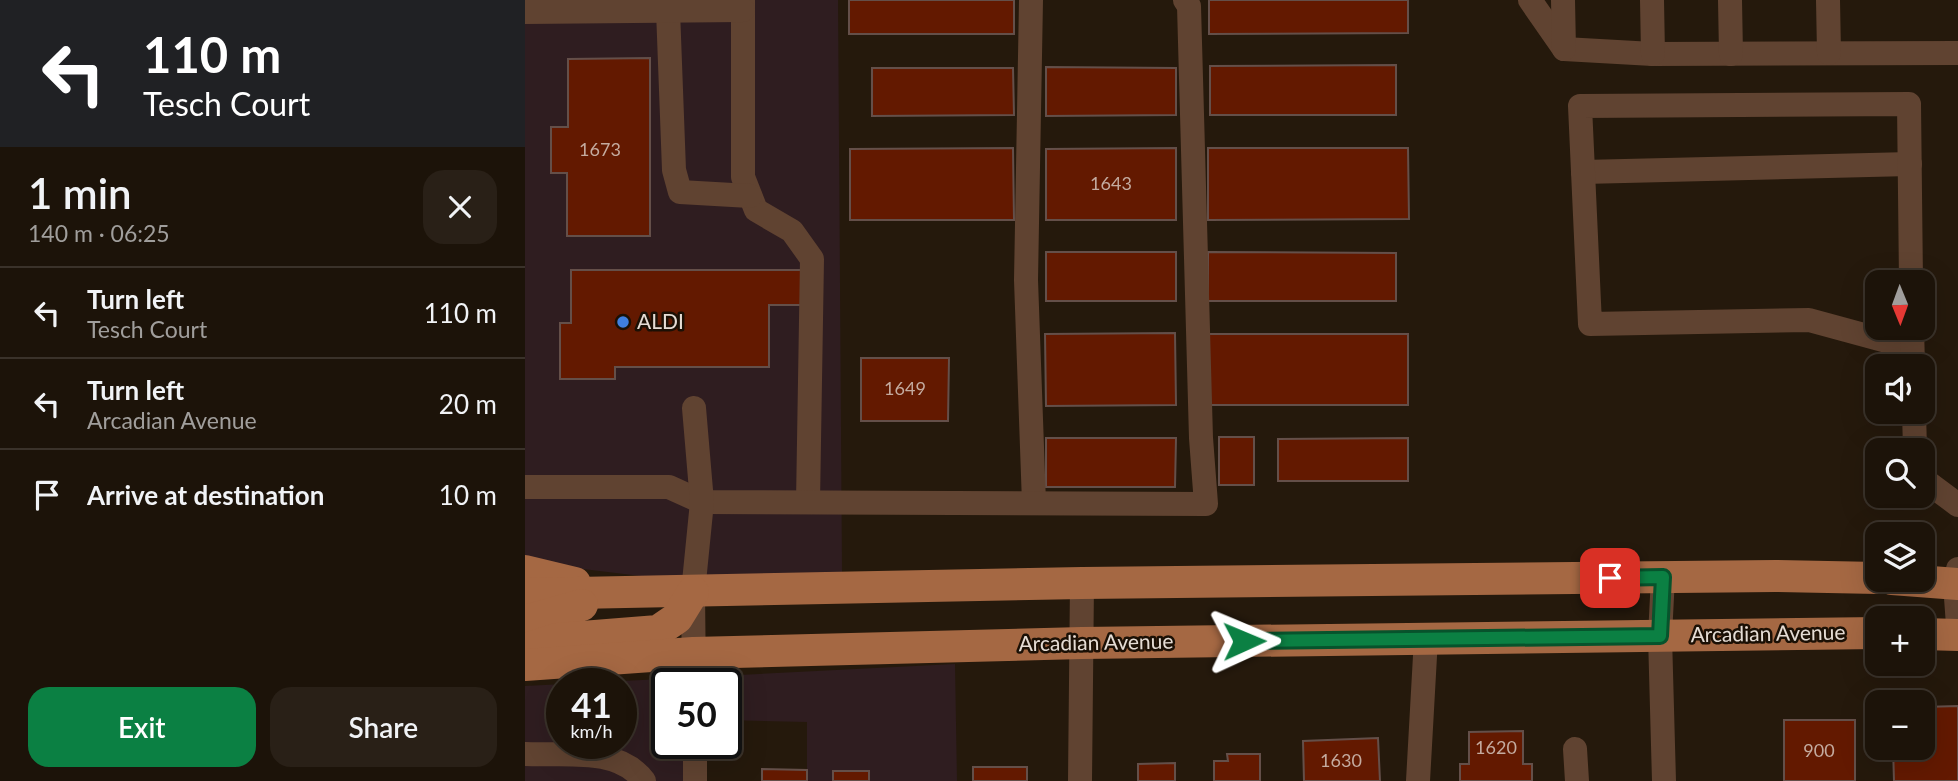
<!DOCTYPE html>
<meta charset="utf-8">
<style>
body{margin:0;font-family:Lato,sans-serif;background:#292017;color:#f1f3f6;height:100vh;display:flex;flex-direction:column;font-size:26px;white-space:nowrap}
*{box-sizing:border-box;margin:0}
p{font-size:23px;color:#a09e9c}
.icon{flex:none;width:38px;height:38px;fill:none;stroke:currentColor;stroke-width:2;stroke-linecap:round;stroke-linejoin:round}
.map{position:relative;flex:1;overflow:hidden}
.panel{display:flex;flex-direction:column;background:#1c1309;width:525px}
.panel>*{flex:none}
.banner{background:#202124;color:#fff;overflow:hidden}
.needle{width:46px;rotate:179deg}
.controls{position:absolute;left:1340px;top:270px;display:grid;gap:14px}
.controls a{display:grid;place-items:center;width:70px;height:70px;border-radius:14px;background:#1c1309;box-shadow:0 7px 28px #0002,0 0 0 2px #3a322a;font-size:35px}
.speed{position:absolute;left:21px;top:668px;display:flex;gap:14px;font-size:35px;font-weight:700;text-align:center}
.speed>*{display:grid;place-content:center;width:91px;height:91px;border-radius:50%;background:#1c1309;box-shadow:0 7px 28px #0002,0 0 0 2px #3a322a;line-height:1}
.speed small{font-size:18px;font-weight:400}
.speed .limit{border:4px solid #111;border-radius:10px;background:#fff;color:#111}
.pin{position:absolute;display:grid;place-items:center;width:60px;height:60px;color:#fff;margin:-30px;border-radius:14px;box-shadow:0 4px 10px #0006}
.me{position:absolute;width:77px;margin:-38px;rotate:89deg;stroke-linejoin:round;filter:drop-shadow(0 0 5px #0008)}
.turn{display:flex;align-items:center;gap:24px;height:147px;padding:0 28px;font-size:32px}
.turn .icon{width:91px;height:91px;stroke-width:2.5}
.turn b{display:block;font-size:49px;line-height:60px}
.round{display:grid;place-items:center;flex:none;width:74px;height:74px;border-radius:21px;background:#292017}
.headline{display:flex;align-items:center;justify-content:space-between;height:119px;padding:0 28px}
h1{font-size:42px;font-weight:600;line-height:52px}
.cta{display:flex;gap:14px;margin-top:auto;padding:14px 28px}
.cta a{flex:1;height:80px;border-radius:21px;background:#0b8043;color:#fff;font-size:28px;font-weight:600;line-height:80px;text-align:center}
.cta a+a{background:#292017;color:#f1f3f6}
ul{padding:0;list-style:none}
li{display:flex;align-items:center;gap:21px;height:91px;padding:0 28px;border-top:2px solid #3a322a}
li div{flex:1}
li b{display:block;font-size:26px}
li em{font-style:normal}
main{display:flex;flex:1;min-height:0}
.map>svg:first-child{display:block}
.commercial{fill:#2f1d20;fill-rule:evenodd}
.building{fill:#631900;stroke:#644f49;stroke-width:2}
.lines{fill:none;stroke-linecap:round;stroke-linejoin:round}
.minor{stroke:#604331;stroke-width:24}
.major{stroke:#a56843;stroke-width:32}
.route-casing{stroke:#07532c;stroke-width:18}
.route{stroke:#0b8043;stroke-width:12}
.shop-dot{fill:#3f7fe0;stroke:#1b1005;stroke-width:2.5}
.labels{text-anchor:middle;stroke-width:5;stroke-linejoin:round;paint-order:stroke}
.number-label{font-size:18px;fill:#c4ab9f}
.poi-label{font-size:21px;fill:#e5dcd4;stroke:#1b1005;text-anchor:start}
.street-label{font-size:21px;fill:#e5dcd4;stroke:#1b1005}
</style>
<main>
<section class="panel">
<div class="banner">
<div class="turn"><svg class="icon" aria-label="left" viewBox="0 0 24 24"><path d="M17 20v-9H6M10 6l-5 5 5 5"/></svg><div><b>110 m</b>Tesch Court</div></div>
</div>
<div class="headline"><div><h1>1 min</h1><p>140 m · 06:25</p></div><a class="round"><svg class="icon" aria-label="close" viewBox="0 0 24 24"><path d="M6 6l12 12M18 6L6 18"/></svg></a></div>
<ul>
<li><svg class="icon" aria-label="left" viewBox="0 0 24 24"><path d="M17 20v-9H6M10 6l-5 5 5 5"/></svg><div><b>Turn left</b><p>Tesch Court</p></div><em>110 m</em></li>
<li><svg class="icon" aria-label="left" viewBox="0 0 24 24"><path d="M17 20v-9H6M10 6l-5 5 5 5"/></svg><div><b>Turn left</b><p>Arcadian Avenue</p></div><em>20 m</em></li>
<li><svg class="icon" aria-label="arrive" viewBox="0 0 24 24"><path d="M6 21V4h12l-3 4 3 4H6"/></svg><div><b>Arrive at destination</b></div><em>10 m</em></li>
</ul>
<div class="cta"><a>Exit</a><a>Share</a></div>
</section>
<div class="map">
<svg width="1433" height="781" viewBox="0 0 1433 781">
<rect width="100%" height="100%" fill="#25190c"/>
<g class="commercial">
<path d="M0,0H313L317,573L124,577L0,562Z"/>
<path d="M430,664L432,781H282V722L201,720V684H142V744H158V781H0V686ZM37,684H96V744H37Z"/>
</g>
<g class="building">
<rect x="324" y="0" width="165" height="34"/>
<path d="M684,0H883V33L684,34Z"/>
<path d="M125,58V236H42V173H26V127H43V59Z"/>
<path d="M871,65V115H685V66Z"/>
<path d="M521,67L651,68V115L521,116Z"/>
<path d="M347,68H488L489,115L347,116Z"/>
<path d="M488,148L489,220H325V149Z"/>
<path d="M651,148V220H521V149Z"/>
<path d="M683,148H883L884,219L683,220Z"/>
<rect x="521" y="252" width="130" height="49"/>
<path d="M683,252L871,253V301H683Z"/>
<path d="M46,270H277V305H244V367H90V379H35V323H46Z"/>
<path d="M650,333L651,405L521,406L520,334Z"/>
<rect x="683" y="334" width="200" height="71"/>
<path d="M336,358H424L423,421H336Z"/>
<rect x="694" y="437" width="35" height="48"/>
<path d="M521,438H651L650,487H521Z"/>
<path d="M883,438V481H753V439Z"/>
<path d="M1433,706V781H1369L1368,747H1398V707Z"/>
<rect x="1259" y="720" width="71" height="61"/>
<path d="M998,731V764H1007V781H935V764H944V732Z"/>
<path d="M853,738L855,781H779L778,741Z"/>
<path d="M702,754H735V781H689V761H703Z"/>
<path d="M650,763V781H613V764Z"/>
<rect x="448" y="767" width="54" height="14"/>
<path d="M237,769L282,770V781H237Z"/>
<rect x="308" y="771" width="36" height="10"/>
</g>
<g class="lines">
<g class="minor">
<path d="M218,0V177L231,210L267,231L287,259L283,502"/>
<path d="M506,0L501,280L509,503"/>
<path d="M1005,0L1039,49L1128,54L1433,53"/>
<path d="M1038,0L1039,49"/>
<path d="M1127,0L1128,54"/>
<path d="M1205,0L1206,54"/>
<path d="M1303,0L1304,53"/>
<path d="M143,10L149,170L155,192L225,196"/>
<path d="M0,12L218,10"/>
<path d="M1058,172L1385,164"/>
<path d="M1386,282L1384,104L1055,106L1065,324L1284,320L1387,348"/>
<path d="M1387,327L1388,366"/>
<path d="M1389,411L1390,450"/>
<path d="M1398,479L1433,505"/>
<path d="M0,487H144L177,502L681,504L676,438L664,6L660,0"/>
<path d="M1433,569L1430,584L1433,625"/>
<path d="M1138,577L1135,636L1139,781"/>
<path d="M169,684L168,592L177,502L169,408"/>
<path d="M170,744V781"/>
<path d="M1050,749L1052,781"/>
<path d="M0,754C39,756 93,746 119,781"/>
<path d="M555,781L557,583"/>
<path d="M893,781L901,638"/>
</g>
<g class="major">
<path d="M0,571L50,583"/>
<path d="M1367,579L1433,584"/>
<path d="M0,594L557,583L1250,576L1353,578"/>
<path d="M0,621L57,605"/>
<path d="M1398,634L1433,635"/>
<path d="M0,649L32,639L133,631L152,618L168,592"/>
<path d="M0,665L168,653L557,643L1353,633"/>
</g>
</g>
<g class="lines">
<defs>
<path id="route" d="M719,641L1135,636L1138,577L1085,578"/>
</defs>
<use href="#route" class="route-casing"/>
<use href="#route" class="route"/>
</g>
<circle class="shop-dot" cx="98" cy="322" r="7"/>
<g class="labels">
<g class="number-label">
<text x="75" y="156">1673</text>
<text x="586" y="190">1643</text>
<text x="380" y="395">1649</text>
<text x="971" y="754">1620</text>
<text x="1294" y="757">900</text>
<text x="816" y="767">1630</text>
</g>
<g class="poi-label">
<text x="112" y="329">ALDI</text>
</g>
<g class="street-label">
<text transform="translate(1243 634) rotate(-1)" y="7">Arcadian Avenue</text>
<text transform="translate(571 643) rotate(-1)" y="7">Arcadian Avenue</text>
</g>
</g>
</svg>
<div class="controls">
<a><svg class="needle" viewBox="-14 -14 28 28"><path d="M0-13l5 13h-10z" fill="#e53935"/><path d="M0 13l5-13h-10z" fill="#a09e9c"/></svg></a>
<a><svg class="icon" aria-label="sound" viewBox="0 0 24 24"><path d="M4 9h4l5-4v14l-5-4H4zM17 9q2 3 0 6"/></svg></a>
<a><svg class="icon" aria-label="search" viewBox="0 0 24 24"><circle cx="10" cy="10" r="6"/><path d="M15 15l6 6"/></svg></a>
<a><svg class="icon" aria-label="layers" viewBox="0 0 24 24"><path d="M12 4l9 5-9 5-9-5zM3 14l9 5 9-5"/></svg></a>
<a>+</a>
<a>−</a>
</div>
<div class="speed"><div>41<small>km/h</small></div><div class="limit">50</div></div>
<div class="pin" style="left:1085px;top:578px;background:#d93025"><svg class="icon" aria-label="arrive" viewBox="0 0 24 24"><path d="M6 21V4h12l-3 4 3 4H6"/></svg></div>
<svg class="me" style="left:719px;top:641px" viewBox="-20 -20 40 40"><path d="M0-17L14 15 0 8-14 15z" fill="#0b8043" stroke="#fff" stroke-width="4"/></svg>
</div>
</main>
